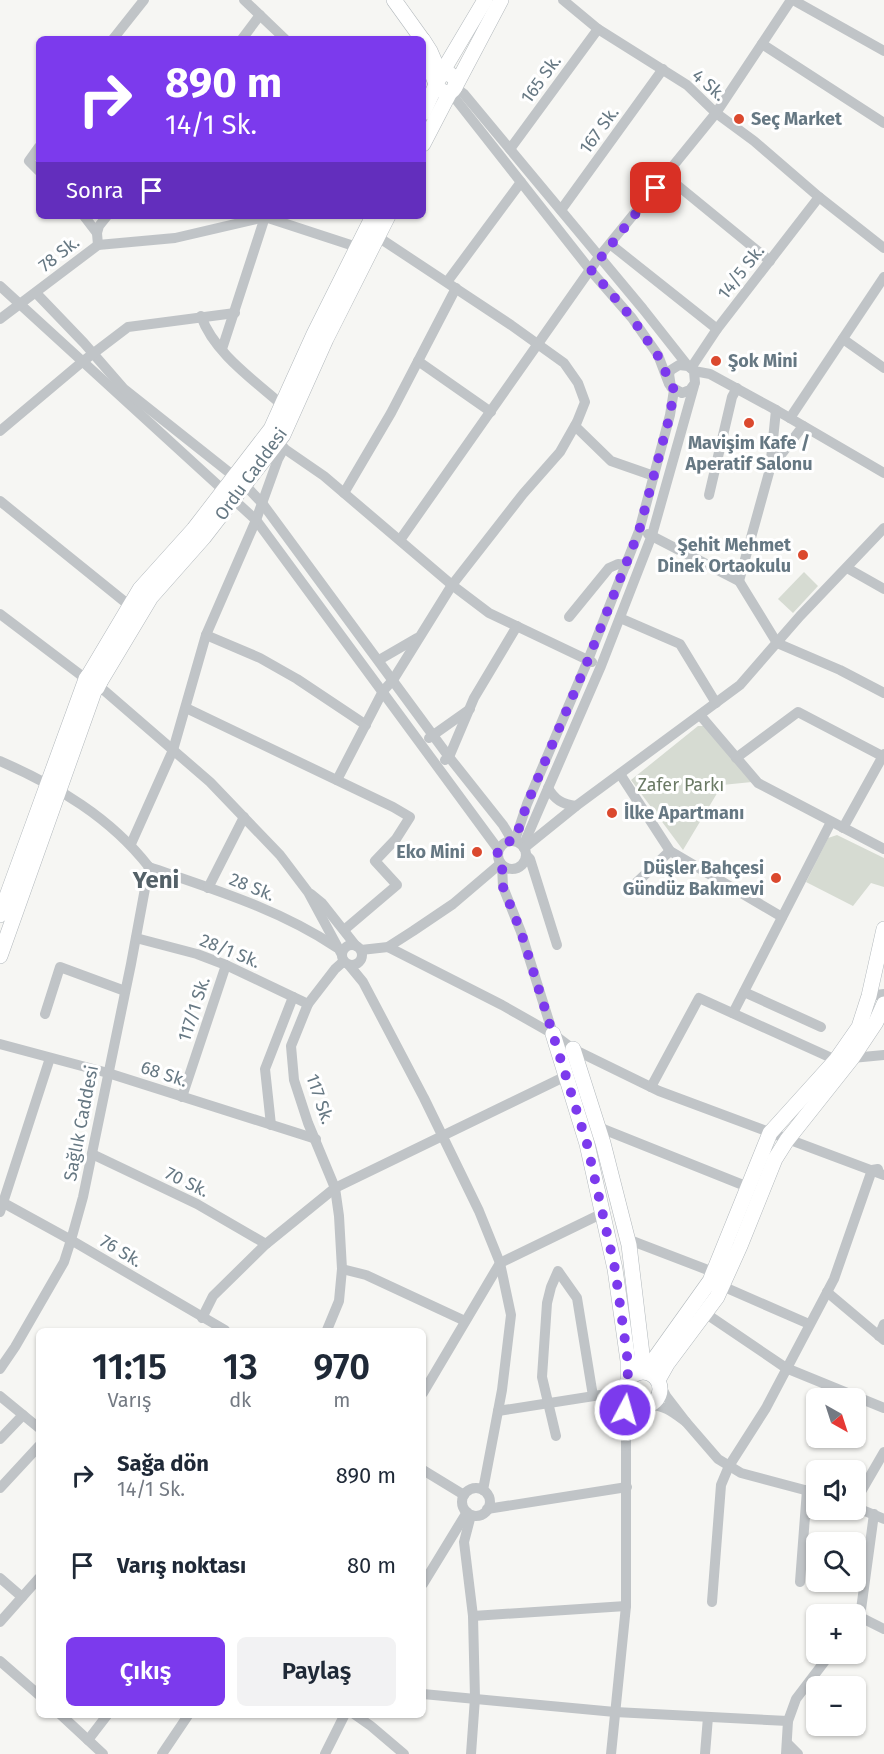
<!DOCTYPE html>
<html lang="tr">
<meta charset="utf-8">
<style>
body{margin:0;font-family:"Fira Sans",sans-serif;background:#f2f2f3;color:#1f2937;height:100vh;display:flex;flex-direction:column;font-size:22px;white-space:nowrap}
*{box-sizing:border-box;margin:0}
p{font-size:20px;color:#747a83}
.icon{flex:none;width:33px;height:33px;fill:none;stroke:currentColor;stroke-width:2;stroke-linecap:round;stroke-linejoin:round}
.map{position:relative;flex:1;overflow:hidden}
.drawer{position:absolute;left:36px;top:1328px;width:390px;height:390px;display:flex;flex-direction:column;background:#fff;border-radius:9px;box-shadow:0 2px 4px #0004}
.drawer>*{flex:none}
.guide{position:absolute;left:36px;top:36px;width:390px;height:183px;border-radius:9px;box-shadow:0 2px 4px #0004;background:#7c3aed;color:#fff;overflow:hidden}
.needle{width:39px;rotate:141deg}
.tools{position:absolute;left:806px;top:1388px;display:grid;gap:12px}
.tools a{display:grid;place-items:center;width:60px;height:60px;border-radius:9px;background:#fff;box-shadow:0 2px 4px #0004;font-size:30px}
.pin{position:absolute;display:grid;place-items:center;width:51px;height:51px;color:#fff;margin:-26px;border-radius:12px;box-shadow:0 3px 9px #0006}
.me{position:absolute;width:66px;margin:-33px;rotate:6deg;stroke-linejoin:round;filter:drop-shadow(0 0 4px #0008)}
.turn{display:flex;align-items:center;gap:21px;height:126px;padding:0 30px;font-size:27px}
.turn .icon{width:78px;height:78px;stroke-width:2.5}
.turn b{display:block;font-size:42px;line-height:51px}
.then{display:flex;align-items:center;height:57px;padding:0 30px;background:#0003;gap:12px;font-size:22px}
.eta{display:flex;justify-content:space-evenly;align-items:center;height:102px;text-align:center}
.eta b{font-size:36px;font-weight:600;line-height:42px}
.primary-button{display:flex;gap:12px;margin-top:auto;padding:12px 30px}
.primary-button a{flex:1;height:69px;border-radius:9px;background:#7c3aed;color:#fff;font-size:24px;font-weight:600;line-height:69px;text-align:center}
.primary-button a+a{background:#f2f2f3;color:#1f2937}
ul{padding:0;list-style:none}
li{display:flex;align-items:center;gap:18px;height:90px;padding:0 30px}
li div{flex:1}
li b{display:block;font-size:22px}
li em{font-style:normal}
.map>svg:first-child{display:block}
.green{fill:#d6dbd2}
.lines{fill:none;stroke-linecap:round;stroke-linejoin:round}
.secondary-casing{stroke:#b2b8bc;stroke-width:16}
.street{stroke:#c0c4c7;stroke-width:10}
.secondary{stroke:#fff;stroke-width:15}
.route{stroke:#7c3aed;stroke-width:10;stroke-dasharray:0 18}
.poi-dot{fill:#db492e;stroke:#fff;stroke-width:2}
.labels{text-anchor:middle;stroke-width:6;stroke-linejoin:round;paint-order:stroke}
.street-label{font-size:18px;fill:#667883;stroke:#fff}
.poi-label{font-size:18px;font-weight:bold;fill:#667883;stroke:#fff;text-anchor:start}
.park-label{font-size:18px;fill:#6b7a65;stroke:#fff}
.district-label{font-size:24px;font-weight:bold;fill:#546168;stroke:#fff}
</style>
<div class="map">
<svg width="884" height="1754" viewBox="0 0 884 1754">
<rect width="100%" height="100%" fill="#f6f6f3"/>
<g class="green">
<path d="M804,572L818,586L793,613L778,599Z"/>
<path d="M698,726H704L752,782L722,785L683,850L631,780Z"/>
<path d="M837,835L884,858V887L871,883L853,906L806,882L828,838Z"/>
</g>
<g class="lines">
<defs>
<g id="secondary">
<path d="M394,0L422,39"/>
<path d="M423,40L430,51L440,74H450L455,79C457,86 454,91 447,93L438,89L429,66L423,56"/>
<path d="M455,87L501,0"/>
<path d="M423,113L441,74L485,0"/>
<path d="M423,144L450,92"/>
<path d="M87,678L140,589L194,529L271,429L314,334L373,216"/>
<path d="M100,682L151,597L204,537L283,435L326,339L388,216"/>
<path d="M0,915L86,679C90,673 98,674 100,682L97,688L92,690L88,688L85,683"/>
<path d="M0,956L95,689"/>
<path d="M553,1034L587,1144L615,1269L628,1361V1380"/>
<path d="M573,1049L603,1143L629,1245L642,1354L641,1372"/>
<circle cx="643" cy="1389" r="17"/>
<path d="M645,1372L710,1281L770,1133L836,1060L859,1027L869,996L884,929"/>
<path d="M658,1380L667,1364L717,1297L740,1246L775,1159L787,1140L852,1058L876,1022L884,1004"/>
</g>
</defs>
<use href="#secondary" class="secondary-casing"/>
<g class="street">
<path d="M244,0L285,39"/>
<path d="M563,0L598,29L687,85L716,113L754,141L819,197L884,248"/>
<path d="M793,0L884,51"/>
<path d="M113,39L144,0"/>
<path d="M242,39L260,15"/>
<path d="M762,44L884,123"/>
<path d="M455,87L464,94L643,309L688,366"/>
<path d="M450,92L591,271L632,318L658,355L669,384"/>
<path d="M39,147L29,161L39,171"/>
<path d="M510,149L598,29"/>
<path d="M666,176L770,261"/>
<path d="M561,210L663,69"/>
<path d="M84,216L97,233L98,245"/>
<path d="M97,233L99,226L107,216"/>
<path d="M610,244L717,329"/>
<path d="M447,282L521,182"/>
<path d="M0,286L256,520L498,849"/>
<path d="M36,293L84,343L124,389L245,485L262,503L449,757L503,825L512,840"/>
<path d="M201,316C214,353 254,380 282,405"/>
<path d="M0,319L98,245L175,238L265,217L363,249"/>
<path d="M843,339L884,368"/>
<path d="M222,349L265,217"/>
<path d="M418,361L491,412"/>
<path d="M691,368L717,329L819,197"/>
<path d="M694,371L695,383L690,390L682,393L671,387L669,374L671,370L679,365L688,366L694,371L710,374L776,410L884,473"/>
<path d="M790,418L884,277"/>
<path d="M575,426L611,461L654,476"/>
<path d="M0,431L82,362L128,327L235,313"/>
<path d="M279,445L324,476L452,585L489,613L592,662"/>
<path d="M770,469L776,410"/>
<path d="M344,493L391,413L456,288"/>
<path d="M709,495L732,397L737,388"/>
<path d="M0,501L130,606"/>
<path d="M648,534L739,581L777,643L840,670L884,693"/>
<path d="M400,540L599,257L716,113L791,0"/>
<path d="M847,568L884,589"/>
<path d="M739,581L770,469L803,426"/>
<path d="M0,614L86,679"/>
<path d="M569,617L609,568L618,564L626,565"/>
<path d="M620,618L680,644L716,703"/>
<path d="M206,635L260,658L297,679L366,725"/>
<path d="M379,660L417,638"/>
<path d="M99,686L210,782L280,855L308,892L342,955"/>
<path d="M186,708L393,807L410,817L396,839L375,861L397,885L344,930"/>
<path d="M700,715L758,783L884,849"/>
<path d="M429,738L470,709"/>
<path d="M736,758L798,712L884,757"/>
<path d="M445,760L449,757L474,698L517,626"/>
<path d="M0,761C57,786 110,817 149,867"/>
<path d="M620,774L670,851L782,917"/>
<path d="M337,780L383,691L393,680L452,585L523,494L560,452L577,422L585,402L578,383L564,363L511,325L372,233"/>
<path d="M548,788C555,800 562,804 576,806"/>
<path d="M843,828L884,754"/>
<path d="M515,840L527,804L588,660L639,531L670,415L674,390"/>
<circle cx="512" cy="855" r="14"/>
<path d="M131,844L173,750L206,635L256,520L278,459L284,448"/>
<path d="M523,846L601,666L652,535L694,386"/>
<path d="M524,848L576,806L740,685L800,616L884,528"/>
<path d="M526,855L530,859L557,945"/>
<path d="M502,865L503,887L521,932L553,1034"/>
<path d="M149,867C213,889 279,909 336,947"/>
<path d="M635,884L670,851"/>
<path d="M208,888L244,817"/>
<path d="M311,894L322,903L356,946"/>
<path d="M136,938L197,954L226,965L308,1004"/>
<circle cx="352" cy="955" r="10"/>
<path d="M388,947L502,1005L553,1034L573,1049L659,1091L884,1175"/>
<path d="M361,950L388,947L413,931L453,904L500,864"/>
<path d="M349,965L363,982L424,1098L479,1211L500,1263L511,1315L502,1390L483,1490"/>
<path d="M744,992L821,1027"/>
<path d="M869,996L884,994"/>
<path d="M733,1013L831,822"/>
<path d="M45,1014L60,967L125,991"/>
<path d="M0,1044L108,1073L316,1139"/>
<path d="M852,1058L884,1055"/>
<path d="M651,1087L699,998L836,1060"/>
<path d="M182,1097L226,965"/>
<path d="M271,1125L265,1069L293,997"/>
<path d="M598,1127L748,1187"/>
<path d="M92,1154L197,1204L266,1244"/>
<path d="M0,1201L71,1240L225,1330"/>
<path d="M0,1212L50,1058"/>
<path d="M627,1239L713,1272"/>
<path d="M342,1269L366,1275L465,1321"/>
<path d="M722,1286L809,1324"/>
<path d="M827,1292L884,1340"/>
<path d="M705,1313L786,1368L884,1408"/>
<path d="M202,1318L213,1296L266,1244L335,1188L566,1076"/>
<path d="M327,1330L339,1301L342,1269L339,1216L335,1188L308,1123L294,1080L291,1046L308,1004L335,969L344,961"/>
<path d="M879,1336L884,1324"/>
<path d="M0,1369L15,1347L64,1262L71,1240L83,1197L131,964L149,867"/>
<path d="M423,1393L500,1263L603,1213"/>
<path d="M0,1396L39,1428"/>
<path d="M627,1396L625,1410L626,1434L632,1420L645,1406"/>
<path d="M650,1405C665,1405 675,1414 686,1422L666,1396L661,1386"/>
<path d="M498,1411L626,1391"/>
<path d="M686,1422L718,1459L741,1473L816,1493"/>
<path d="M556,1436L542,1377L547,1303L551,1287L558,1271L577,1298L593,1396"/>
<path d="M0,1439L23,1415"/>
<path d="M423,1470L464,1495"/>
<path d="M0,1488L39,1446"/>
<circle cx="476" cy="1502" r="14"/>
<path d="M855,1502L884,1452"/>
<path d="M855,1507L884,1519"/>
<path d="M487,1509L627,1487"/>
<path d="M471,1515L464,1542L473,1616L475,1698L471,1754"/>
<path d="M0,1578L22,1597"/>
<path d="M800,1582L807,1490"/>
<path d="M423,1584L467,1512"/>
<path d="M712,1602L721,1485L729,1466L766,1408L834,1279L872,1170L878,1169"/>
<path d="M473,1616L626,1606"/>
<path d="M860,1617L884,1629"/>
<path d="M0,1622L39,1578"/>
<path d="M855,1624L860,1617L874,1514"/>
<path d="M0,1661L39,1695"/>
<path d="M423,1694L615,1712L788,1721"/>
<path d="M60,1714L103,1754"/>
<path d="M354,1714L371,1726L404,1754"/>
<path d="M88,1740L108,1714"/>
<path d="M787,1743L798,1754"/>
<path d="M162,1754L189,1714"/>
<path d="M325,1754L345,1714"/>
<path d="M611,1754L626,1606V1434"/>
<path d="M705,1754L708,1717"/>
<path d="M786,1754L788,1721L796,1699L831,1653"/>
</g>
<use href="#secondary" class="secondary"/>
</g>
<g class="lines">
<path class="route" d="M625,1410L628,1380L627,1355L615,1269L587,1144L521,932L503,887L502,865L497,854L503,843L515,840L527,804L588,660L639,531L670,415L674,390L658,356L632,318L591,270L656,188"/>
</g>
<g class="poi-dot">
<circle cx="739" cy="119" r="6"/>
<circle cx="716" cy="361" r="6"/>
<circle cx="749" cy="423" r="6"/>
<circle cx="803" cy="555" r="6"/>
<circle cx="612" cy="813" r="6"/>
<circle cx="477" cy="852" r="6"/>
<circle cx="776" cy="878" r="6"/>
</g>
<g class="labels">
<g class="street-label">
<text transform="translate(541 79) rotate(-54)" y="6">165 Sk.</text>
<text transform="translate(709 85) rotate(41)" y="6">4 Sk.</text>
<text transform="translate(599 130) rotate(-54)" y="6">167 Sk.</text>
<text transform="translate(59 254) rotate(-38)" y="6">78 Sk.</text>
<text transform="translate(741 272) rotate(-52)" y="6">14/5 Sk.</text>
<text transform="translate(251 474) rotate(-54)" y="6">Ordu Caddesi</text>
<text transform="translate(252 887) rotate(22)" y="6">28 Sk.</text>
<text transform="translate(230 951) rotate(22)" y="6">28/1 Sk.</text>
<text transform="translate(194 1009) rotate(-72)" y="6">117/1 Sk.</text>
<text transform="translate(164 1074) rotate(18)" y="6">68 Sk.</text>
<text transform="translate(320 1099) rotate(71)" y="6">117 Sk.</text>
<text transform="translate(81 1123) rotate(-79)" y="6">Sağlık Caddesi</text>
<text transform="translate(187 1182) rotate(26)" y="6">70 Sk.</text>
<text transform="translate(121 1251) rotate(31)" y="6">76 Sk.</text>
</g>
<g class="poi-label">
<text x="751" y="125">Seç Market</text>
<text x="728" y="367">Şok Mini</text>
<text x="749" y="449" text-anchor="middle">Mavişim Kafe /<tspan x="749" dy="21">Aperatif Salonu</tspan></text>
<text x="791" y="551" text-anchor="end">Şehit Mehmet<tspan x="791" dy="21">Dinek Ortaokulu</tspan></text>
<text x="624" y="819">İlke Apartmanı</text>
<text x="465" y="858" text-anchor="end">Eko Mini</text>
<text x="764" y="874" text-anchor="end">Düşler Bahçesi<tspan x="764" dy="21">Gündüz Bakımevi</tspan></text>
</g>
<g class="park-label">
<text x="681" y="791">Zafer Parkı</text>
</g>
<g class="district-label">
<text x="156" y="888">Yeni</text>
</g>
</g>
</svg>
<div class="tools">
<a><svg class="needle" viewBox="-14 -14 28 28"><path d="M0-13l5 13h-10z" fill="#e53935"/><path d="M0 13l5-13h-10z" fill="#747a83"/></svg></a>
<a><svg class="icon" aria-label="sound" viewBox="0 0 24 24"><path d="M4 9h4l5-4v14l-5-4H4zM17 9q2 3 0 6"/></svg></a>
<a><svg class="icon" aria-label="search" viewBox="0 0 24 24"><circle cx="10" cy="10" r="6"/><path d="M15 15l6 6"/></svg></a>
<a>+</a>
<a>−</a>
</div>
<div class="pin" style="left:656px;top:188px;background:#d93025"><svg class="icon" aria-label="arrive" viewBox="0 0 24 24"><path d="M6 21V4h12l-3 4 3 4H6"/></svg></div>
<svg class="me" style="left:625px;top:1410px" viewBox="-20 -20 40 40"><circle r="17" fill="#7c3aed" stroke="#fff" stroke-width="3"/><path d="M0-11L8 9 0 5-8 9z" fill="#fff"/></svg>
<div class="guide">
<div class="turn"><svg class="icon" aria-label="right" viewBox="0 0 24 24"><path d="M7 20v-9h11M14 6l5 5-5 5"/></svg><div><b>890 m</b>14/1 Sk.</div></div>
<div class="then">Sonra<svg class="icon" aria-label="arrive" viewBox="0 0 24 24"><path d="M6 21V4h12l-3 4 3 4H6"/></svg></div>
</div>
<section class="drawer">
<div class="eta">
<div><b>11:15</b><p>Varış</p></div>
<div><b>13</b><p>dk</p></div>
<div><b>970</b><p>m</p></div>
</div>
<ul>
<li><svg class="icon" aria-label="right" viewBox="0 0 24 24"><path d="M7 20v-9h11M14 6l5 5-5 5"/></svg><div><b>Sağa dön</b><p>14/1 Sk.</p></div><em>890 m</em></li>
<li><svg class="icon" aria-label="arrive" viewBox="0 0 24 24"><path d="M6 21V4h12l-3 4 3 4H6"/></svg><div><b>Varış noktası</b></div><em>80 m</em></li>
</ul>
<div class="primary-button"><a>Çıkış</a><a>Paylaş</a></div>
</section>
</div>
